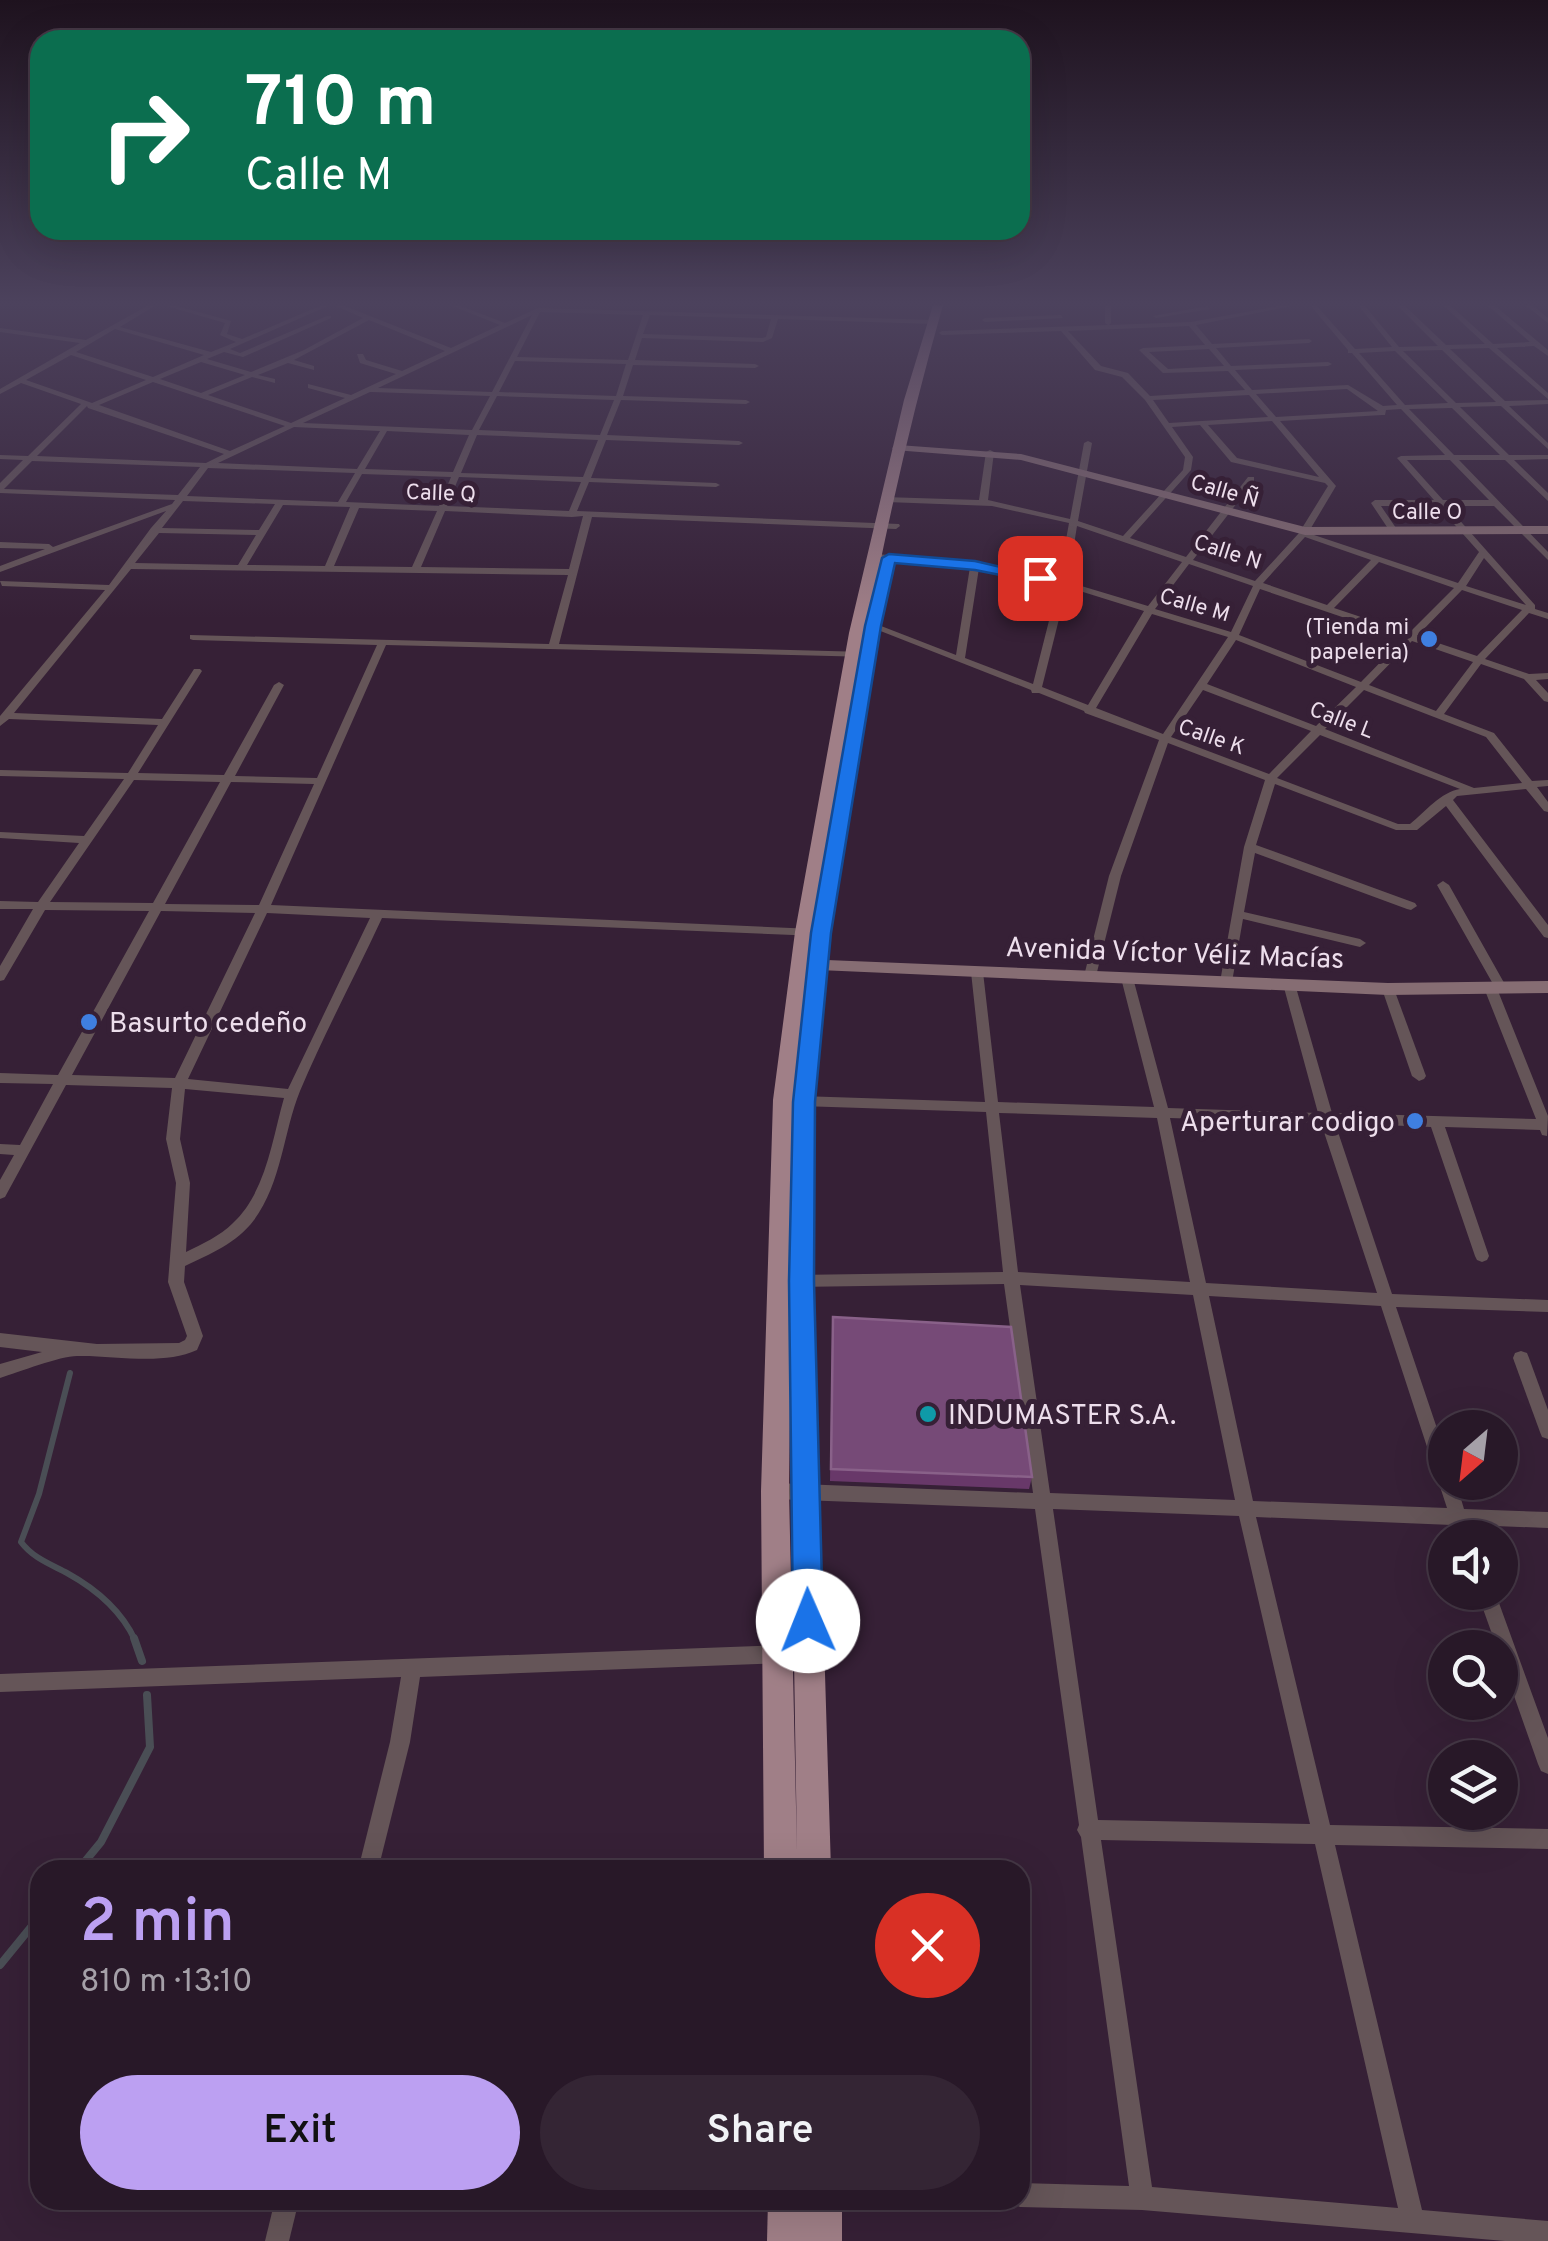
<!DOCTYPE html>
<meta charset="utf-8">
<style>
body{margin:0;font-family:Overpass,sans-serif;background:#342534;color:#f1f3f6;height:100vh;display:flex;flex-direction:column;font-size:38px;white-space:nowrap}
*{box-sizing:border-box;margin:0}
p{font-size:32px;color:#a5a0a8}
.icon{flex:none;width:55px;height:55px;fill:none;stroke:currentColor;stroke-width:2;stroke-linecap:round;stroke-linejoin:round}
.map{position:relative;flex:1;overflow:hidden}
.sheet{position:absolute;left:30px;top:1860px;width:1000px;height:350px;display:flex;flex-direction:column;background:#281828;border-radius:30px;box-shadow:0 10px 40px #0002,0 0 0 2px #443745}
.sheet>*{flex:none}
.banner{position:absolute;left:30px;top:30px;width:1000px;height:210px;border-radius:30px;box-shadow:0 10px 40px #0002,0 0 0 2px #443745;background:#0b6e4f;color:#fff;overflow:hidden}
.needle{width:65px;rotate:208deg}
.tools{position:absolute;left:1428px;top:1410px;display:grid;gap:20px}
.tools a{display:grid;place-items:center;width:90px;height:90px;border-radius:50%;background:#281828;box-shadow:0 10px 40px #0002,0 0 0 2px #443745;font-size:50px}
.pin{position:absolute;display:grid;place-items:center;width:85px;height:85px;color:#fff;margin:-42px;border-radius:20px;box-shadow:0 5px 15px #0006}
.me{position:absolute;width:110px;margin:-55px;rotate:359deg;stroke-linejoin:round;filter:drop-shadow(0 0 8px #0008)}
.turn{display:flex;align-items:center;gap:35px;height:210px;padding:0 50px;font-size:45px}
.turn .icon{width:130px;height:130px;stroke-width:2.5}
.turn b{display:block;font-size:70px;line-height:85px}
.round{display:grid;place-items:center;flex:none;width:105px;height:105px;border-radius:52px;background:#342534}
.headline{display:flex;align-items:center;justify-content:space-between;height:170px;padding:0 50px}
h1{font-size:60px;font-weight:600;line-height:75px;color:#bca0f2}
.action{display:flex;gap:20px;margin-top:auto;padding:20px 50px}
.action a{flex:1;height:115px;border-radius:60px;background:#bca0f2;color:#111;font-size:40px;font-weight:600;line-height:115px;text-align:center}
.action a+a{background:#342534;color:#f1f3f6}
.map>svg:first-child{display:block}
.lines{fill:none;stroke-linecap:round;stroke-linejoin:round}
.stream-far1{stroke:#4a4e55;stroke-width:6}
.stream{stroke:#4a4e55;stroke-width:8}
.street{fill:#655558;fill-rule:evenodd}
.secondary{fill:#866d73;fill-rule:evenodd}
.primary{fill:#a07f87;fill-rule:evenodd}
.wall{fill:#683869}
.building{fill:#764a77;stroke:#896189;stroke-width:2.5}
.route{fill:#1a73e8;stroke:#114b97;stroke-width:2.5}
.shop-dot{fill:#3f7fe0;stroke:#362036;stroke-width:4}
.culture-dot{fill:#0f9aa8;stroke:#362036;stroke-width:4}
.labels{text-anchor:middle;stroke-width:10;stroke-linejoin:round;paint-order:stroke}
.far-street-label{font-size:22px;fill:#eddeec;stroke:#362036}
.far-poi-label{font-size:22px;fill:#eddeec;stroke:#362036;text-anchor:end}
.street-label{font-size:28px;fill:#eddeec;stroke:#362036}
.poi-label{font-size:28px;fill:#eddeec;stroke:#362036;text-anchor:start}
</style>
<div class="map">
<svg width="1548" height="2241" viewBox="0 0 1548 2241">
<rect width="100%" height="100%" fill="#362036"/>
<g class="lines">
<path class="stream-far1" d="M70,1373L39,1494L21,1542C33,1558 50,1564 67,1573C96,1589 121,1610 135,1640"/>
<g class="stream">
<path d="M134,1638L142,1661"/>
<path d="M78,1870L101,1842L150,1747L147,1695"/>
<path d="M0,1965L40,1916"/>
</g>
<g class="street">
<path d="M149,305H156L120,327L211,352L236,342L220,335L225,323L163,305H173L231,321L227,334L242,339L322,305H330L230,349L240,353L327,316H331V318L243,357L224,352L207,359L251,372L304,350L363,318L334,305H342L451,348L500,325L450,305H458L505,323L538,308L933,320L936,322L933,324L778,319L772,338L763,342L642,338L635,360L755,364L759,366L755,368L633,365L623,396L746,400L750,402L746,404L621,400L607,435L739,441L743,443L739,445L606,440L591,478L716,483L720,485L716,487L589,482L577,511L899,524L900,526L896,529L592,517L559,644L867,652L872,655L870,657L386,645L271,905L814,929L820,933L818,936L382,918C355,976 325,1032 300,1091C283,1133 282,1182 254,1220C237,1243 210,1254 185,1266L184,1282L203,1336L197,1350C163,1366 113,1355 77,1356C60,1356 19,1372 0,1378V1364L42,1352L0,1347V1333L97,1344L179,1343L185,1340L187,1336L168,1282L176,1183L166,1139L172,1088L66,1085L5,1197L0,1199V1180L14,1155L0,1154V1144L20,1145L53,1084L0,1083V1073L58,1075L149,911L45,910L4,980L0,981V966L33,909H0V901L38,902L79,843L0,838V832L84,836L124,779L0,776V770L128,773L158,725L9,719L0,726V716L105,590L2,586L0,581L109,585L151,528L166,511L0,572V566L45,549L0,548V542L49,544L53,547L172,504L175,500L0,493V483L23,460L0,459V455L28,456L81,404L21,383L0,394V389L80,343L0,332V328L86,340ZM540,312L643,315L628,360L517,357ZM532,315L492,392L378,388ZM650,315L771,319L766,337L762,338L643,334ZM369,320L445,351L402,371L366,360L363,354H357L360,363L396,374L351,395L308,384V388L345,398L291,423L208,395L252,377L275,383V379L258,375L288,363L314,370V366L294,360ZM115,329L204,355L153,377L76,352ZM71,355L146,380L92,403L26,380ZM515,361L626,364L616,396L499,392ZM201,362L245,375L201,393L160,379ZM153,382L285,426L230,451L99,405ZM370,392H372L490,396L472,430L303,423ZM497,396L614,400L600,435L479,430ZM87,406L88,408L224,454L206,463L37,456ZM294,427L380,431L357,469L218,463ZM387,431L469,435L453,472L365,469ZM477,435L598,440L583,477L461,473ZM32,461L200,467L178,495L4,489ZM208,468L355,473L338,502L187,496ZM362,474L451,477L439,506L346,502ZM459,477L581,482L569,511L447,506ZM183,501L275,504L259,530L162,528ZM283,505L350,507L325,566L247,565ZM359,508L437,511L412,567L334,566ZM445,511L572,517L583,516L569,569L421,567ZM159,533L256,535L238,565L135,563ZM131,569L568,575L549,644L190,635V639L193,640L377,645L317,778L235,776L284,685L279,682L274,685L224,775L138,773L202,671L200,669H194L162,719L14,713ZM134,780L220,782L153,903L50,902ZM231,782L314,784L259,905L165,904ZM161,911L255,913L175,1078L72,1075ZM267,913L370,918L288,1089L188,1079ZM185,1089L284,1098C272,1140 266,1192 233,1223C220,1236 202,1244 186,1252L190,1183L180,1139Z"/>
<path d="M1105,305H1111V323L1109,325L1191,322L1284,305H1297L1196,325L1212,344L1309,339L1312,341L1309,343L1216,348L1231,366L1328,362L1332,364L1328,366L1235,370L1252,390L1348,385L1383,406L1397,405L1352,353H1348V350L1310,305H1316L1355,349L1392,347L1358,305H1364L1399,347L1438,346L1397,305H1404L1446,345L1485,344L1443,305H1450L1493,344L1530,342L1487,305H1494L1548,350V356L1534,346L1497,348L1548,393V399L1489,348L1450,349L1505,401L1548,400V404L1509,406L1548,443V449L1501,406L1460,407L1509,455H1548V459L1514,460L1548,493V501L1505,460H1459L1548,552V560L1494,506H1447L1535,605V609L1548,613V619L1529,613L1485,659L1529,674L1548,673V679L1536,680L1548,693V702L1544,701L1524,679L1481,664L1444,714L1494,733L1532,781L1548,780V786L1537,787L1548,802V812L1544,811L1526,789L1457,796L1453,800L1548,925V938L1544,937L1446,806L1417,830H1396L1275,784L1256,845L1415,903L1417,906L1411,910L1407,909L1255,853L1244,912L1360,939L1366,943L1360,947L1243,919L1232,982L1230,985H1222L1220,982L1244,847L1265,780L1168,743L1121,876L1096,976L1094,979H1086L1084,976L1109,876L1159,740L1085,713L1084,711L1039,693H1032L1031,690L855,621L863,619L956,655L970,567L873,559V555L876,554L975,562L1059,579L1069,523L992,506L887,502L884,501V497L979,500L986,452L990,450L994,452L988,500L1070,519L1084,443L1088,441L1092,443L1078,521L1123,536L1183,470L1185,457L1145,400L1122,377L1095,370L1061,331L942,335L939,333L942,331L1108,325L1105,323ZM1189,326L1205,345L1143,348L1139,350L1163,373L1228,371L1245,390L1150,396L1128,373L1101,366L1068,331ZM1209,349L1224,366L1168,369L1149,352ZM1442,350L1496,402L1456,403L1403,351ZM1395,351L1448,403L1405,405L1359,353ZM1347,389L1378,411L1276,417L1256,394ZM1249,395L1268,417L1169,423L1153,400ZM1452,408L1500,455H1454L1409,409ZM1401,409L1445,455L1401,456L1397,458L1434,500H1375L1371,503L1391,533L1394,534L1398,531L1381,506H1438L1479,552L1458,583L1308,533L1336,486L1280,421L1382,415H1385L1386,410ZM1272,421L1319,477L1237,458L1208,425ZM1200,425L1231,462L1325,483L1328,486L1299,533L1255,581L1193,560L1254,481V477H1248L1186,557L1130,538L1191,470L1193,457L1172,427ZM1407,460H1450L1489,500H1443ZM1077,526L1182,562L1148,606L1068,582ZM1305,537L1371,560L1327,605L1263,583ZM1484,558L1526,605L1466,586ZM1379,562L1454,588L1409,633L1334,608ZM1189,564L1253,586L1231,632L1155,609ZM979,568L1058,585L1033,684L965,658ZM1067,587L1144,611L1088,705L1042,687ZM1260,589L1404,638L1361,682L1239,635ZM1462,590L1522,610L1477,656L1417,636ZM1152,614L1228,637L1163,734L1096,708ZM1236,640L1356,687L1316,726L1207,684ZM1412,641L1473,662L1436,711L1369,685ZM1203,690L1311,731L1269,774L1171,737ZM1364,690L1486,737L1522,783L1474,788L1325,729ZM1320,735L1460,789C1441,792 1426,811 1410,824H1398L1277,778Z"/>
<path d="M1525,305H1532L1548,318V323Z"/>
<path d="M1208,306L1210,309L1156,318L1153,316Z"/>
<path d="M1061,315L1063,318L985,322L982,320L985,318Z"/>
<path d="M1443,881L1449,885L1507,988L1505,991H1498L1548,1116L1547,1136L1542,1135L1540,1130L1445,1127L1489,1256L1487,1260L1482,1262L1477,1260L1475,1256L1431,1127L1335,1123L1392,1294L1548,1300V1312L1396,1307L1445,1452V1482H1456L1464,1509L1548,1512V1528L1470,1525L1474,1538H1456L1452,1525L1256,1517L1330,1825L1548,1829V1849L1335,1845L1422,2210L1548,2221V2241H1505L1142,2210L1020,2207L1012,2203L1011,2200H1020V2183L1129,2186L1081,1837L1077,1830L1079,1825L1035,1509L775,1499L769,1497L767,1491L769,1485L775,1483L1033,1493L1004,1284L795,1287L790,1285L787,1281L790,1277L795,1275L1003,1272L986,1112L800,1106L793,1101L800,1096L985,1102L971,972L977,968L983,972L998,1102L1154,1107L1121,978L1127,974L1133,978L1168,1108L1318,1113L1283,984L1289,980L1295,984L1332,1113L1536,1119L1484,988L1486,985L1493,984L1437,885ZM999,1113L1157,1118L1190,1282L1018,1272ZM1170,1118L1321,1123L1377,1293L1206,1283ZM1020,1285L1193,1295L1235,1500L1050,1493ZM1209,1296L1381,1306L1447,1508L1253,1501ZM1053,1509L1239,1516L1310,1824L1098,1820ZM1101,1840L1315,1844L1398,2208L1152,2187Z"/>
<path d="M1388,985L1394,989L1426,1076L1424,1079L1419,1081L1412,1076L1382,989Z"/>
<path d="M1521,1351L1527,1353L1529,1358L1548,1410V1439L1542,1437L1540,1432L1513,1358L1515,1353Z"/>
<path d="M1477,1592H1495L1548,1738V1774L1541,1771L1538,1764L1500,1656V1648H1497Z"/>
<path d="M808,1644L814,1647L817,1653L814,1659L808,1662L420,1677L410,1742L378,1870H358L390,1742L401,1677L0,1692V1674Z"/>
<path d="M275,2200H299L289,2241H265Z"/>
</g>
<g class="secondary">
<path d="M898,445L1021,454L1305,527L1548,526V534L1305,535L1021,460L894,450L892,448Z"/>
<path d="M802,959L1388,983L1548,981V993L1388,995L796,969L793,965Z"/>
</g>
<g class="primary">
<path d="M933,305H943C901,452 870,602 845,754L851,752L860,757L831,933L815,1101L813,1281L831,1870H764L761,1491L773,1100L795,932L849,633L904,400ZM790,1398L797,1852L789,1491Z"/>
<path d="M768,2200H842V2241H767Z"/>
</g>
</g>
<path class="wall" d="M832,1330L1032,1477L1029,1489L830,1481Z"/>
<path class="building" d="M833,1317L1011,1327L1032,1477L831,1469Z"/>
<linearGradient id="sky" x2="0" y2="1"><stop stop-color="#1e121e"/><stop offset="0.49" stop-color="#4c425d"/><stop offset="1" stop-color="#4c425d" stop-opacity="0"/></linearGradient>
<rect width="1548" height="619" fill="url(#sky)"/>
<path class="route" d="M889,554L975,561L1048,578L1040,583L975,570L895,563L881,626L831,933L815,1102L814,1281L823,1621L818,1632L808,1636L797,1632L793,1621L789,1281L793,1102L811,933L865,626L882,558Z"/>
<g class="shop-dot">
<circle cx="1429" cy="639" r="10"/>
<circle cx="89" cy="1022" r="10"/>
<circle cx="1415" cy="1121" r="10"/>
</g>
<circle class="culture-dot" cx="928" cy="1414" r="10"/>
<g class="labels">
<g class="far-street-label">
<text transform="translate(1225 490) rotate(16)" y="8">Calle Ñ</text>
<text transform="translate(441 492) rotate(2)" y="8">Calle Q</text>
<text x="1427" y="519">Calle O</text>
<text transform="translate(1228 551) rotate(18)" y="8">Calle N</text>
<text transform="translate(1195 604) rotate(16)" y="8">Calle M</text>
<text transform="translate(1342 719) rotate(21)" y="8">Calle L</text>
<text transform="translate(1212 736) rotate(19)" y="8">Calle K</text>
</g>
<g class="far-poi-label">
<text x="1409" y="634">(Tienda mi<tspan x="1409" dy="25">papeleria)</tspan></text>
</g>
<g class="street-label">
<text transform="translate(1175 952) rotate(2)" y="10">Avenida Víctor Véliz Macías</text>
</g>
<g class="poi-label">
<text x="109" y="1032">Basurto cedeño</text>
<text x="1395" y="1131" text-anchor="end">Aperturar codigo</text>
<text x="948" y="1424">INDUMASTER S.A.</text>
</g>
</g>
</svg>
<div class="tools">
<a><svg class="needle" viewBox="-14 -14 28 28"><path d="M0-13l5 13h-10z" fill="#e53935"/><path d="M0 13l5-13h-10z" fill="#a5a0a8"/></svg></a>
<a><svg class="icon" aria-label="sound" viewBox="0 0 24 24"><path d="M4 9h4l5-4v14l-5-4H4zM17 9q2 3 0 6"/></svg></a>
<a><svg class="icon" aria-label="search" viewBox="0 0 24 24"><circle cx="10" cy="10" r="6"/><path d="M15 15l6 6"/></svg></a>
<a><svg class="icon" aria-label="layers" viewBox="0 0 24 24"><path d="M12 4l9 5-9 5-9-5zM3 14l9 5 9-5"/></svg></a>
</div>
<div class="pin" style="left:1040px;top:578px;background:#d93025"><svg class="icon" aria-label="arrive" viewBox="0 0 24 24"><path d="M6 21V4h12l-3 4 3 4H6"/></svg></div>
<svg class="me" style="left:808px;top:1621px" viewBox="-20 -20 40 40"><circle r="19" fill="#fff"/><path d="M0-13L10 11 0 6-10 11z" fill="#1a73e8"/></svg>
<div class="banner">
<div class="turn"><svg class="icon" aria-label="right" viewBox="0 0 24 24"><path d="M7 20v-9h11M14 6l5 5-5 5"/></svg><div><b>710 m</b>Calle M</div></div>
</div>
<section class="sheet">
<div class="headline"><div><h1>2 min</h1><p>810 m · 13:10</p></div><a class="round" style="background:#d93025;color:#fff"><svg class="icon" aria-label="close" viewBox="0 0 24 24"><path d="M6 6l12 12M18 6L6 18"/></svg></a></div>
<div class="action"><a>Exit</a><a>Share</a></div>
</section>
</div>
